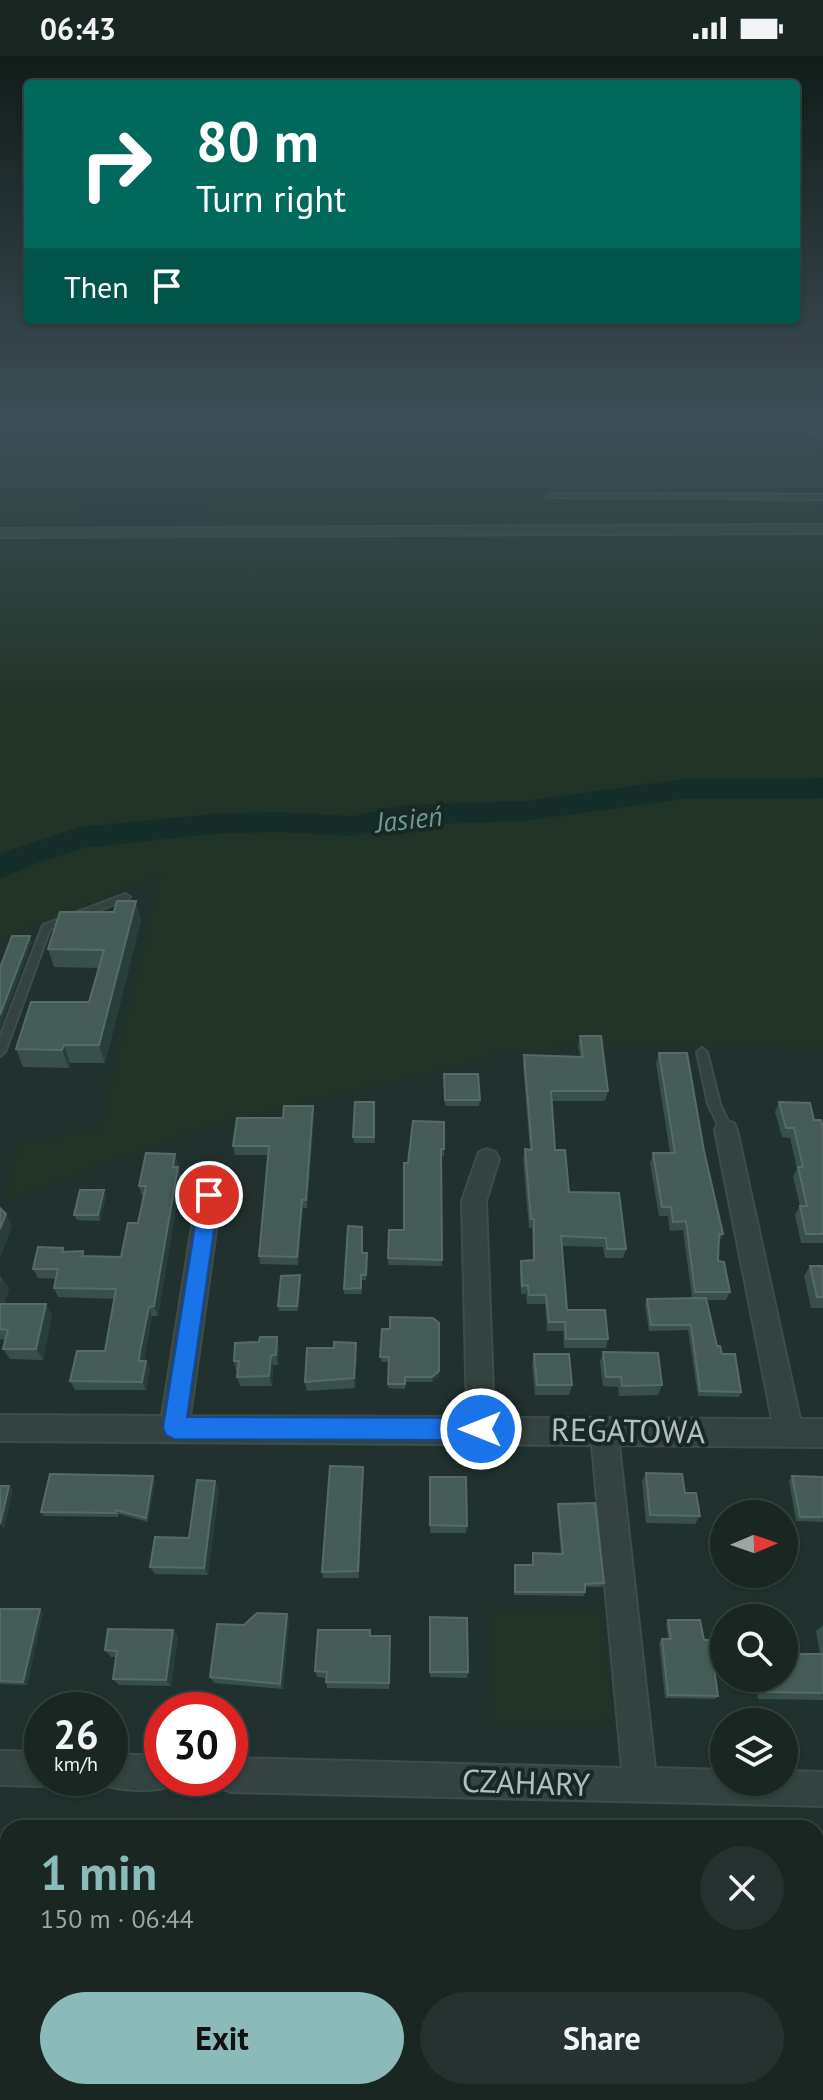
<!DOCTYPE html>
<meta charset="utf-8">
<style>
body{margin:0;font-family:"PT Sans",sans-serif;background:#26322f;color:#f1f3f6;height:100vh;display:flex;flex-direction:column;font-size:30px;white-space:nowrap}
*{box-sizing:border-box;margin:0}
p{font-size:26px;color:#9fa5a5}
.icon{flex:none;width:44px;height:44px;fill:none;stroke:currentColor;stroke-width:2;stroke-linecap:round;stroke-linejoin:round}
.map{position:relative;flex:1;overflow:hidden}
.panel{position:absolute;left:0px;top:1764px;width:824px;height:280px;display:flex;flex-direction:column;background:#192622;border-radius:24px 24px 0 0;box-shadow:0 2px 6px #0004,0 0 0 2px #374340}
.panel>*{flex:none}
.banner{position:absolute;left:24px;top:24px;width:776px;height:244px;border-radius:8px;box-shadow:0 2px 6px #0004,0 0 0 2px #374340;background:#00695c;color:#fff;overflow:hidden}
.needle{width:52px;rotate:88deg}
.tools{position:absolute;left:710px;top:1444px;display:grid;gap:16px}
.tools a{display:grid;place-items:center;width:88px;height:88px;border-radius:50%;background:#192622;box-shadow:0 2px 6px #0004,0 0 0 2px #374340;font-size:40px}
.speed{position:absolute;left:24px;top:1636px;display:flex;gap:16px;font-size:40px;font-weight:700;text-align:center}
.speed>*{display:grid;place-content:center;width:104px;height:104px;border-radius:50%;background:#192622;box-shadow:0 2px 6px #0004,0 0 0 2px #374340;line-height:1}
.speed small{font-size:20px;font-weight:400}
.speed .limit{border:12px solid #d22;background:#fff;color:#111}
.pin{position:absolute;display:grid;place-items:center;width:68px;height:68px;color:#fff;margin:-34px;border:4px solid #fff;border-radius:50%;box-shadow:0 2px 8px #0007}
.me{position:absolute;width:88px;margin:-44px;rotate:270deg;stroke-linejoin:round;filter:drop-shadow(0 0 6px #0008)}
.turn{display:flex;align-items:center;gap:28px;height:168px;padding:0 40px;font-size:36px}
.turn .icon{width:104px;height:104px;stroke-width:2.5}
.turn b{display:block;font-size:56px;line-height:68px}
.then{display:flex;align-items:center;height:76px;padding:0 40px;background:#0003;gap:16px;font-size:30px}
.round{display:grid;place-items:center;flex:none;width:84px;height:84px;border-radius:42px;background:#26322f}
.overview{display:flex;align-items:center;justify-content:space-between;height:136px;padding:0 40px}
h1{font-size:48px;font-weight:700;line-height:60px;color:#8bbbb9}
.primary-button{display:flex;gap:16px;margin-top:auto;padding:16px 40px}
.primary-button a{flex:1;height:92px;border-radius:48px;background:#8bbbb9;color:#111;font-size:32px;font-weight:700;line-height:92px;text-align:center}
.primary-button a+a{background:#26322f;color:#f1f3f6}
.status{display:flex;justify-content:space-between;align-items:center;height:56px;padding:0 40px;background:#192622;direction:ltr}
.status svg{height:22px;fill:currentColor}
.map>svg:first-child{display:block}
.green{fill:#223428;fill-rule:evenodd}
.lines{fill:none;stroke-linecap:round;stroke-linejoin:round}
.river{fill:#162e29;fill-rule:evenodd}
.service-casing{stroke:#3d4d4a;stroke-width:4}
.minor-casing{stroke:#3d4d4a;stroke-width:4}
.service{fill:#344340;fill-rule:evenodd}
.minor{fill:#344340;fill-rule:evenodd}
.wall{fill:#394f4a}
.shaded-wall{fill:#2a3e39}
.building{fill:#455b56;stroke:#566b66;stroke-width:2}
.route{fill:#1a73e8;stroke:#114b97;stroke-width:2}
.labels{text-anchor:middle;stroke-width:8;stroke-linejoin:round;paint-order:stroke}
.water-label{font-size:28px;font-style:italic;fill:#6a9c91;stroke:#192825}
.near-street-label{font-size:32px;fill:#aec1bd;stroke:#192825}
</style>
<div class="status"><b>06:43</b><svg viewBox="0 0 49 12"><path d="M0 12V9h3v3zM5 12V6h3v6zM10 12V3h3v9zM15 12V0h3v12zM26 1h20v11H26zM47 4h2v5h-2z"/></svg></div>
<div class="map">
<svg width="823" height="2044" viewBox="0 0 823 2044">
<rect width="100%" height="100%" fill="#21322e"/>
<g class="green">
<path d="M0,368H787L823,383V417H541L545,438L228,436L213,441L823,444V470L203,473L209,442L87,443L75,475H0ZM53,415H104L99,427H48Z"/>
<path d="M374,477L524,482L823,479V992L578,990L490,998V1003L222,1066L5,1145L19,1088L101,1072L161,817L0,885V479Z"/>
<path d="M491,1554L601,1557L612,1657L603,1670L494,1669Z"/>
</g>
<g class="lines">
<path class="river" d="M823,722V742L684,743L524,765L405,769L353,780L274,776L212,778L83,792L37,807L0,823V798L80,771L212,758L274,756L353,760L405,749L524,745L684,723Z"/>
<defs>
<g id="service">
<path d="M792,368H800L823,378V382Z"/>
<path d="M549,438L823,439V443L547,441V439Z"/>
<path d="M125,838L130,841L128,843L50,873L5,996L0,1000V981L43,869Z"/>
<path d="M702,992L707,996L720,1048L732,1074L730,1077H722L708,1048L697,996Z"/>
</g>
<g id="minor">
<path d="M823,469V477L0,481V473Z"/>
<path d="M726,1065L734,1067L737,1074L800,1363H823V1391L619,1389L655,1712L724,1714V1726H784V1715L823,1716V1750L230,1736L218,1731L215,1722H230V1702L622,1712L592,1389L0,1385V1359L162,1360L197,1139L201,1132L209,1129L217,1132L221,1139L190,1360L467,1361L462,1145L479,1096L487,1093L495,1096L499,1103L486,1145L494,1362L772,1363L715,1074L718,1067Z"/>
<path d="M0,1695L42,1696V1722H55L54,1725L42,1730L0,1729Z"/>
<path d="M110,1698L162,1700V1722H176L174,1729C153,1737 119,1735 98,1727L96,1722H110Z"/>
</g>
</defs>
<use href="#service" class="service-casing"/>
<use href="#minor" class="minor-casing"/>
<use href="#service" class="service"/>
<use href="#minor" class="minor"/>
</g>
<g class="wall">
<path d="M141,864L105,1007H70L69,1012L23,1011L16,993L89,946L99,912L54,911L48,893Z"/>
<path d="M580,980L608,1035L605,1045H551L555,1094L569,1136L626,1193L623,1202H605L603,1191L562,1190L567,1254L608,1283L606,1292H564L563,1275H547L545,1248H527L526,1238H521L520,1214L521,1205L533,1204L532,1172H529L523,1103L525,1093L530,1094L523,1009L524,999L580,1000L578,990Z"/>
<path d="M659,997L704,1095L723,1178L719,1186L718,1205L730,1236L726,1244H706L717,1290L741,1336L739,1341L698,1340L688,1274L649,1275L645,1249L647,1243L692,1242L683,1174L670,1175L668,1160H659L650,1107L653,1097H670L656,1007Z"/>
<path d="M444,1018L480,1044L479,1050H445Z"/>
<path d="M374,1046L375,1087H354L353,1081Z"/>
<path d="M779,1046L814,1064L823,1072V1187H801L795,1159L800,1150L793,1121L797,1113L790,1082L782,1081L775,1056Z"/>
<path d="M313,1050L314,1059L307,1152H303L298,1209L260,1208L259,1200L268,1099H235L233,1090L283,1062Z"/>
<path d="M444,1066V1100H441L442,1210L388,1209V1202L404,1174L408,1107Z"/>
<path d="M178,1108V1111L181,1121L158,1260H152L144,1304L146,1305L150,1313L146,1334H75L70,1325L105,1295L114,1243L58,1241L54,1232L56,1223L38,1222L33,1213L63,1192L65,1196L83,1195L85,1200L121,1201L138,1167L144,1140H142L139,1130Z"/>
<path d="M106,1140L100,1165L77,1164L74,1159Z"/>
<path d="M362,1197L367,1203L366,1224H362V1238H344V1233Z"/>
<path d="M810,1210H823V1252H811L804,1220Z"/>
<path d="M300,1219L301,1225L298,1255H279L278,1250Z"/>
<path d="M0,1220L9,1232L4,1248L52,1259L43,1304L10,1303L3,1293L5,1284L0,1283Z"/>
<path d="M382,1273L439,1320L432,1326H405V1333L388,1332L389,1306H381Z"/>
<path d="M277,1281L279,1291L278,1309H273L272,1330H240L237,1321L238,1315H236L234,1305L259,1286Z"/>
<path d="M603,1296L662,1329L658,1339L619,1340L618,1331L603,1330L600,1306Z"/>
<path d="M357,1297L355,1332L307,1335L305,1326Z"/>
<path d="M534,1298L572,1329L569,1339H535L532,1308Z"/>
<path d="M363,1411L359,1522H323L322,1516Z"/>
<path d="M646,1417L685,1437L700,1460L695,1468L646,1467L642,1425Z"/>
<path d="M792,1420L823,1421V1466L796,1465L789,1425Z"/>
<path d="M430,1421L467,1470L466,1477H430Z"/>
<path d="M155,1425L148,1466L119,1458L118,1461L44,1460L41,1456Z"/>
<path d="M215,1425L219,1433L208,1519L155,1518L150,1511L189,1482Z"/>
<path d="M558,1448L604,1527L602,1531H585V1536L584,1540L514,1539L515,1509H532L533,1497L561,1498L557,1452Z"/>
<path d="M0,1553L43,1557L27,1629L0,1628Z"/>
<path d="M287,1558L289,1564L283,1633L214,1627L210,1621L244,1569Z"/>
<path d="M430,1561L468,1616L467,1622L430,1621Z"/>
<path d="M668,1564L704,1584L718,1640L715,1643L665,1642L659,1586L662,1583H668L666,1567Z"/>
<path d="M823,1569V1644L758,1643L755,1622H784L788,1598H820L816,1575Z"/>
<path d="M173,1574L178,1580L171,1630L119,1629L113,1623L117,1601H111L105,1594Z"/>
<path d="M390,1580L389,1633L327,1632L326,1622L317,1621L315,1615Z"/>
<path d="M816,1806H823V1884H818L816,1873Z"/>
<path d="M816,1989L823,1990V2044H798L796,2036H816Z"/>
<path d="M727,2036H759L760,2044H728Z"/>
</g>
<g class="shaded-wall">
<path d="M136,845L141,864L105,1007L99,989Z"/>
<path d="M30,880L32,886L0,972V959Z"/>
<path d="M64,989L70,1007L69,1012L62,994Z"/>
<path d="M313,1050L314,1059L307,1152L306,1144Z"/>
<path d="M175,1098L178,1108L176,1121L173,1111Z"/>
<path d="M178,1111L181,1121L158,1260L154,1250Z"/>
<path d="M104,1134L106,1140L100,1165L98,1159Z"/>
<path d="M302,1144L303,1152L298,1209L297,1201Z"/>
<path d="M6,1158L12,1170L0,1203V1173Z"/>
<path d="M300,1219L301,1225L298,1255L297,1250Z"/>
<path d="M2,1221L9,1232L1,1259L0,1256V1228Z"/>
<path d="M46,1248L52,1259L43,1304L36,1293Z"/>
<path d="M149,1251L152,1260L144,1304L139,1305Z"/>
<path d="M277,1281L279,1291L278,1309L276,1299Z"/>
<path d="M356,1287L357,1297L355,1332L354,1322Z"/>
<path d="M271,1299L273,1309L272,1330L269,1320Z"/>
<path d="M146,1305L150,1313L146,1334L142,1326Z"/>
<path d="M439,1315V1320L432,1326V1321Z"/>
<path d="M363,1411L364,1418L359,1522L358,1515Z"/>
<path d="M153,1420L155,1425L148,1466L146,1462Z"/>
<path d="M215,1425L219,1433L208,1519L204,1512Z"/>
<path d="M9,1430L13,1434L4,1473L0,1468Z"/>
<path d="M40,1553L43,1557L27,1629L23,1626Z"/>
<path d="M287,1558L289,1564L283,1633L280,1628Z"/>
<path d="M173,1574L178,1580L171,1630L166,1624Z"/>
<path d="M141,2036H144L143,2044H140Z"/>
</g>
<g class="building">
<path d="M117,845H136L99,989H64L62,994L16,993L31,946H89L104,894L48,893L60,856H114Z"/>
<path d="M12,880H30L0,959V912Z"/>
<path d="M580,980H601L608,1035H551L555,1094H565L569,1136L619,1137L626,1193H607L606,1182L561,1180L567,1254H605L608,1283H566L565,1266H549L546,1239H529L528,1229L522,1230L521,1205L534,1204V1163H531L525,1093L532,1094L524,999L583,1001Z"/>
<path d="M659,997H687L704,1095L723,1178H719L718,1205L724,1206L730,1236H695L686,1165L673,1166L671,1151H662L653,1097H675Z"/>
<path d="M444,1018H478L480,1044H445Z"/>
<path d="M355,1046H374V1081H353Z"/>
<path d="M779,1046L810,1047L814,1064H821L823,1072V1178H806L800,1150H807L798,1111H803L794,1072H786Z"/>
<path d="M284,1050H313L306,1144H302L297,1201L259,1200L269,1090H233L237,1062H283Z"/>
<path d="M413,1065L444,1066V1093H441L442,1204L388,1202L389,1174H404V1107H408Z"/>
<path d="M146,1097L175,1098L173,1111H178L154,1250L149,1251L140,1295L139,1305H146L142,1326L70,1325L77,1295H105L116,1233L54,1232L58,1213H33L38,1191L63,1192L62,1196L83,1195L82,1200L121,1201L128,1167H138L146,1130H139Z"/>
<path d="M80,1134H104L98,1159H74Z"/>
<path d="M0,1152L6,1158L0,1173Z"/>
<path d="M348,1170L362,1171V1197H367L366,1219H361V1232L344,1233Z"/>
<path d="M810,1210H823V1241H817Z"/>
<path d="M300,1219L297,1250H278L281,1220Z"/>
<path d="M706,1242L717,1290H720L722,1298H735L741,1336L700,1335L691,1269H651L647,1243Z"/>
<path d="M0,1248H46L36,1293H3L8,1274L0,1273Z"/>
<path d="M390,1261L433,1262L439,1267V1315L432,1321H405V1328H388L389,1301H380L382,1273H390Z"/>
<path d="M260,1281H277L276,1299H271L269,1320L237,1321L239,1305H234L235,1287L259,1286Z"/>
<path d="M334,1286L356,1287L354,1322L305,1326L307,1292H334Z"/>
<path d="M603,1296L658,1297L662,1329L622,1330L621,1321H606Z"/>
<path d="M534,1298H569L572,1329H537Z"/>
<path d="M330,1410L363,1411L358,1515L322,1516Z"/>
<path d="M646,1417L682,1418L685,1437H696L700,1460L650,1459Z"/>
<path d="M50,1418L153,1420L146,1462L116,1454V1457L41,1456Z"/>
<path d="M792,1420L823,1421V1461H800Z"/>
<path d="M430,1421H466L467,1470L430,1469Z"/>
<path d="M197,1424L215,1425L204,1512L150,1511L155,1481L189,1482Z"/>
<path d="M0,1430H9L0,1468Z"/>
<path d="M595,1447L604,1527L585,1528V1536H515V1509H533V1497L563,1498L558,1448Z"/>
<path d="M0,1553H40L23,1626L0,1625Z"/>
<path d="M257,1557L287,1558L280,1628L210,1621L217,1568L244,1569Z"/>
<path d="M430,1561L467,1562L468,1616H430Z"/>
<path d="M668,1564H700L704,1584H710L718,1640L668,1639L662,1583H671Z"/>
<path d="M108,1573L173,1574L166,1624L113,1623L117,1595L105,1594Z"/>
<path d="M318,1574H370V1580H390L389,1627L326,1626L327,1616L315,1615Z"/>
<path d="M784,1578L788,1598H823V1637L767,1636L764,1622H784Z"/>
<rect x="0" y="1782" width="8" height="86"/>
<path d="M816,1806H823V1883H822L819,1865H816Z"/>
<path d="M4,1922H8V1985L0,1986V1947Z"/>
<path d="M816,1990H823V2044H804L803,2036H816Z"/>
<path d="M8,2011V2036H35L34,2040H3Z"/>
<path d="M112,2036H141L140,2044H111Z"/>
<path d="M731,2036H759L760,2044H732Z"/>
</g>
<linearGradient id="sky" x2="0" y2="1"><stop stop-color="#121c19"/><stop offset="0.56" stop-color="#3d4f57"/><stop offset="1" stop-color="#3d4f57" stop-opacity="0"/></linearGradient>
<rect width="823" height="654" fill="url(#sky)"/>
<path class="route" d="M209,1131L216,1134L219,1139L187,1361L481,1362L489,1365L493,1373L489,1381L481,1384L174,1383L166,1379L163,1372L200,1139L202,1134Z"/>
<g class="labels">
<g class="water-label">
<text transform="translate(409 763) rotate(-6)" y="10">Jasień</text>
</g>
<g class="near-street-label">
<text transform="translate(628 1375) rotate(1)" y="11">REGATOWA</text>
<text transform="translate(526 1727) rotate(2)" y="11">CZAHARY</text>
</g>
</g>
</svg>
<div class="tools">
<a><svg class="needle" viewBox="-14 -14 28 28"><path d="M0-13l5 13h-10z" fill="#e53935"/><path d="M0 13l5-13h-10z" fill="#9fa5a5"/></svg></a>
<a><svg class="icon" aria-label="search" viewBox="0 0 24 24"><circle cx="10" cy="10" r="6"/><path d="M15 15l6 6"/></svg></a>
<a><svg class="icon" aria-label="layers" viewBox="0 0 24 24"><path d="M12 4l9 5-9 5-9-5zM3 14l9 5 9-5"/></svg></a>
</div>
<div class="speed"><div>26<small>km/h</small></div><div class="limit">30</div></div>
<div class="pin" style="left:209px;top:1139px;background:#d93025"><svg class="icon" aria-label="arrive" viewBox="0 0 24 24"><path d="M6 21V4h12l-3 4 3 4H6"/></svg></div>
<svg class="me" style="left:481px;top:1373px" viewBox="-20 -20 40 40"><circle r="17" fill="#1a73e8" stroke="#fff" stroke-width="3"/><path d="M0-11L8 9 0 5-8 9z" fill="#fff"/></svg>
<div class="banner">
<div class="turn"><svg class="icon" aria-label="right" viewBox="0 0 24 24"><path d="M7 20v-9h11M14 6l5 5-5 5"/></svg><div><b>80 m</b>Turn right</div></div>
<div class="then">Then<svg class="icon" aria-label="arrive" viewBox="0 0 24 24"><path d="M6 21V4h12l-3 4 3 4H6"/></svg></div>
</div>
<section class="panel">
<div class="overview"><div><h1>1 min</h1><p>150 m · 06:44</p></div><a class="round"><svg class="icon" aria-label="close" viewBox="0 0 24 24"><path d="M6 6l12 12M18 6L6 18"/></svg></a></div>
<div class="primary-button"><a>Exit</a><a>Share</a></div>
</section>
</div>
